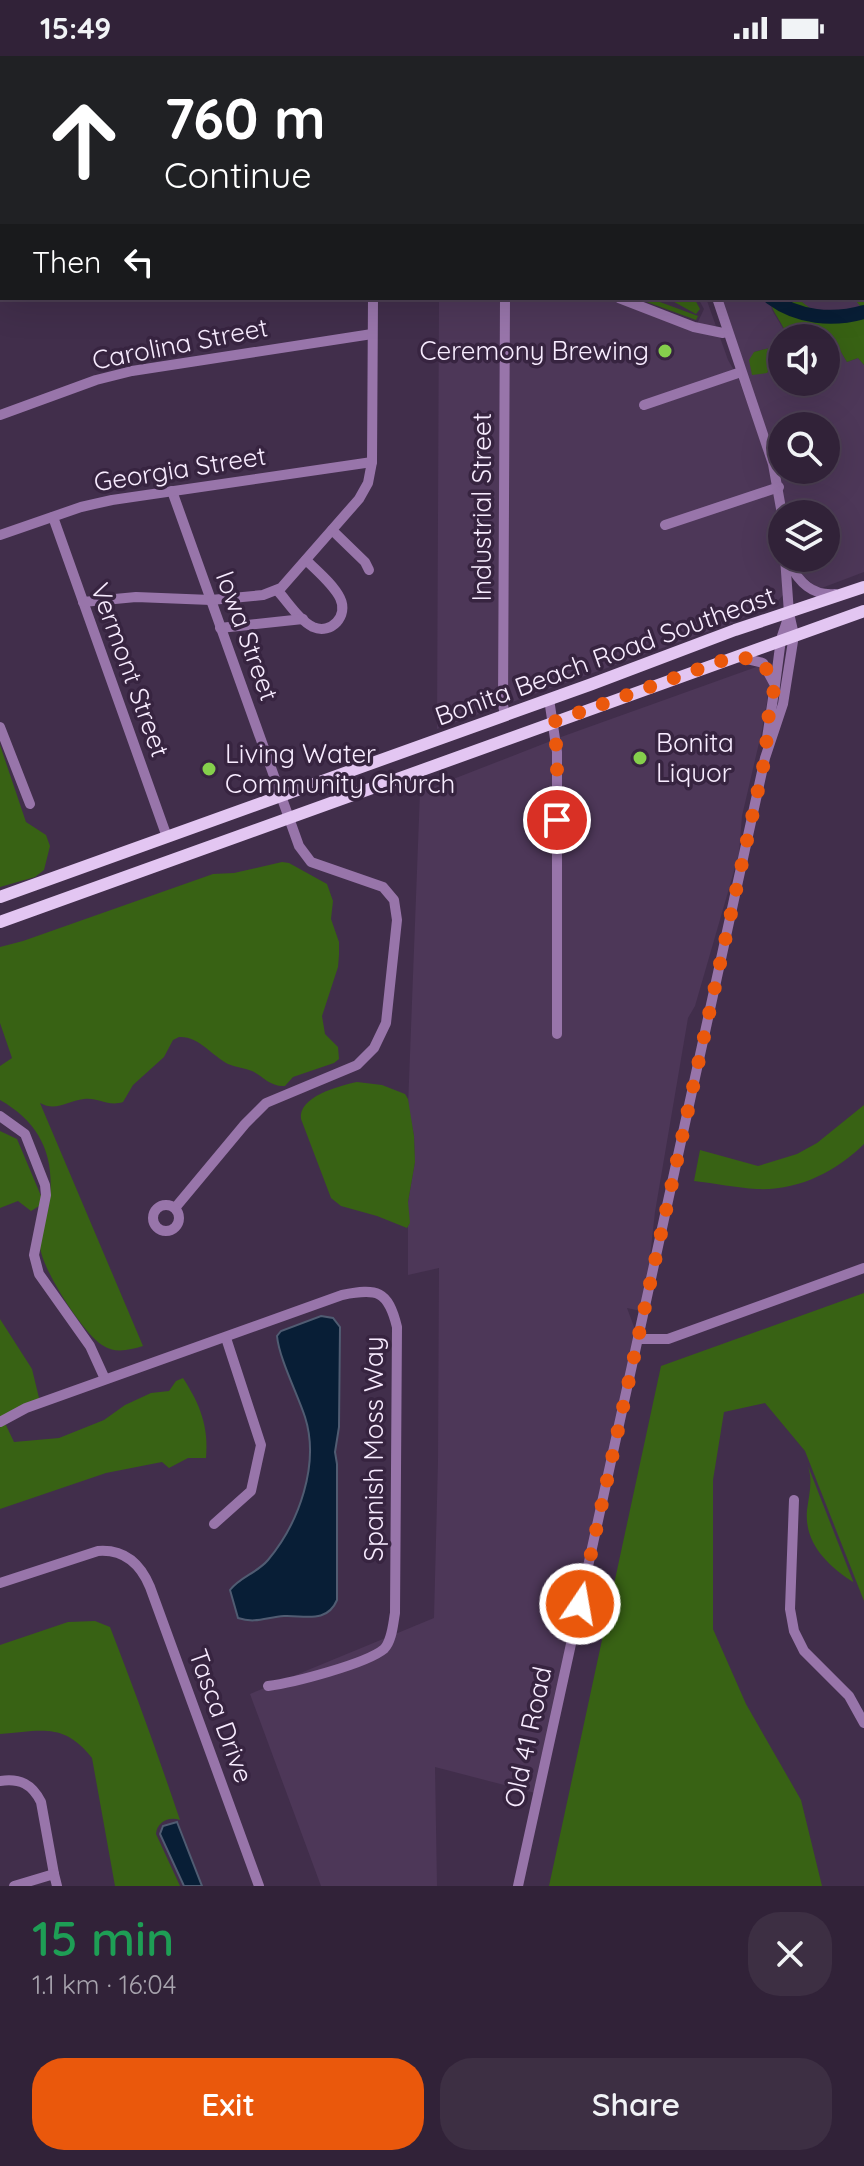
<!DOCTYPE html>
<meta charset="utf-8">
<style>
body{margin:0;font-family:Quicksand,sans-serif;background:#3d2f43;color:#f1f3f6;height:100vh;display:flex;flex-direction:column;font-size:30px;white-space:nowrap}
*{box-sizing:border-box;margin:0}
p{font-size:26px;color:#a8a4ae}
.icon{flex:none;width:44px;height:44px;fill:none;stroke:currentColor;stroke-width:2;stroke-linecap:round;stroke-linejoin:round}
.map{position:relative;height:1830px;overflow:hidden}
.side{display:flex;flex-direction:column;background:#312238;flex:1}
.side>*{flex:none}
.guide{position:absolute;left:0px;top:0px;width:864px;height:244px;box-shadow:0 8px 32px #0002,0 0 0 2px #4c3f53;background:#202124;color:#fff;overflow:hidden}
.buttons{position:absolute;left:768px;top:268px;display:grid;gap:16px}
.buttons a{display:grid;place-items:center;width:72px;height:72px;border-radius:50%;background:#312238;box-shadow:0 8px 32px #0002,0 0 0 2px #4c3f53;font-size:40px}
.pin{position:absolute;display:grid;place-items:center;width:68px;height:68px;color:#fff;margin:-34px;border:4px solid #fff;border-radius:50%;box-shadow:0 2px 8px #0007}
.me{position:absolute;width:88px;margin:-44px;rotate:12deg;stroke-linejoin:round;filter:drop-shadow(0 0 6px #0008)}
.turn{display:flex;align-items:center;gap:28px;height:168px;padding:0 32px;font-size:36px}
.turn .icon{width:104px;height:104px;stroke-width:2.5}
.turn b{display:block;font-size:56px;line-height:68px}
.then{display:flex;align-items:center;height:76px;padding:0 32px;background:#0003;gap:16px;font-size:30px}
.round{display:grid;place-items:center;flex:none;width:84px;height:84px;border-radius:32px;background:#3d2f43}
.headline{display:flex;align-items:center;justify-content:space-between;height:136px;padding:0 32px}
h1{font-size:48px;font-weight:600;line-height:60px;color:#1e9e55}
.action{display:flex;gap:16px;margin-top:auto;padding:16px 32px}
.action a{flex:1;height:92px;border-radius:32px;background:#ea580c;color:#fff;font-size:32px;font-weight:600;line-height:92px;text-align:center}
.action a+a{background:#3d2f43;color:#f1f3f6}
.status{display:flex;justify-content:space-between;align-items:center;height:56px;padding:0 40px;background:#312238;direction:ltr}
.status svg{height:22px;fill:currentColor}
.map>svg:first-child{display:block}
.built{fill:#4d3758;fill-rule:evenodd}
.green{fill:#386214}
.water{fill:#081e36;stroke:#505c72;stroke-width:2}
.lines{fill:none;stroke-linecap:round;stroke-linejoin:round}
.river{stroke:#081e36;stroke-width:14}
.minor{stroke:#9875aa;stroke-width:10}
.major{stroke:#e3c6f2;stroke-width:12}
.route{stroke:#ea580c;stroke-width:14;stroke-dasharray:0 25.2}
.poi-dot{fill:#85cf4c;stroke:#372440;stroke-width:3}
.labels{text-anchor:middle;stroke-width:7;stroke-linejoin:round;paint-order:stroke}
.street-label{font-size:26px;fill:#f8ecff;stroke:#372440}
.poi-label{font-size:26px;fill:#f8ecff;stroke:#372440;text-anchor:start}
</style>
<div class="status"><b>15:49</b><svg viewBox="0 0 49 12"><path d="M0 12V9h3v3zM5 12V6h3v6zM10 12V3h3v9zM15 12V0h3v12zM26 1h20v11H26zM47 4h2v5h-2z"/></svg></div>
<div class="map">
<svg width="864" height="1830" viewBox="0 0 864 1830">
<rect width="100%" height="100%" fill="#412e4b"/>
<g class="built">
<path d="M439,242H625L697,268L704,253L698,242H706L728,304L738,321L769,409L778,453L784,538L775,548L732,567L437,673Z"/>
<path d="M721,242H772L770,244L772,254L788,281L782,282L773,291L754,296L767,317L782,293V326H826V286L838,291L847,306L858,302L864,309V516L819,533L798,516L791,502H826V458H786L777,407ZM782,370H826V414H782Z"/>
<path d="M797,242H854L861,250L851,258L831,262L817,259Z"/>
<path d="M759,610L770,628L762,674L742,760L739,798L695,950L688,962L655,1156L648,1219L641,1255L627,1252L636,1276L535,1737L435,1711L437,1830H321L250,1638L434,1562L438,1405L439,1212L408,1219V1146L415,1106L414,1079L408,1051L420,736L561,681Z"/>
</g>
<g class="green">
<path d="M442,0H613L614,2H442Z"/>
<path d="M864,57V309L858,302L847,306L838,291L826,286V282H786C786,269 772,258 770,244L797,242C819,260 835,272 860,250L854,242H862Z"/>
<path d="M636,242H649L698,260L696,264Z"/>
<path d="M667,242H694L700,253L696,258Z"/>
<path d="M782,285V293L767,317L752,319L749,304L754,296L773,291Z"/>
<path d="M0,689L26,766L46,779L50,790L44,814L35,821L0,831Z"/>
<path d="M282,806L289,807L327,828L333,845L331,863L339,886V899L338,911L322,960L325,978L338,991L339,1003L334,1007L293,1021L285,1030C270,1031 264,1021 252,1015C244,1012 235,1011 228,1008C211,999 199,980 179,981L173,984L164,1001L133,1029L123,1046C108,1051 98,1041 84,1043C67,1045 56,1056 40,1047L143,1290C129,1294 115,1298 102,1289C83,1277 41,1212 40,1190C39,1179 46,1165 48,1154C57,1106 44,1069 0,1044V1010L12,1002L0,967V891L23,885L213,818L234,817Z"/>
<path d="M357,1026L382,1029L405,1038L408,1043L414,1080L415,1106L408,1146L410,1167L407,1172L377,1160L341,1150L331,1142L301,1063C298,1041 338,1030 357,1026Z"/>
<path d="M864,1049V1088C836,1116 797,1135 757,1133C736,1132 715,1127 694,1125L700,1094L758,1110L797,1098L817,1087Z"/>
<path d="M0,1075L17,1083L44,1147L31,1155L18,1145L0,1152Z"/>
<path d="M864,1237V1545L805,1395L765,1347L724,1356L713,1424V1573L746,1648L801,1744L822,1830H549L661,1310Z"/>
<path d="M0,1263L32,1313L40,1346L3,1363L14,1386L59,1382L104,1364L125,1349L151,1337L169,1335L176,1325L183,1322C200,1348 209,1371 206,1402H188L169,1412L162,1406L106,1417L0,1453Z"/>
<path d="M808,1410L853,1525V1526C827,1509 804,1487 807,1454C809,1439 813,1425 808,1410Z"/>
<path d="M95,1565L110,1571C135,1635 158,1699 180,1764C169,1760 157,1766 156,1778L180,1830H115L92,1702C64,1666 41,1675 0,1678V1589L68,1566Z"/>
</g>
<g class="water">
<path d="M321,1260L333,1262L340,1271L339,1371L335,1396L337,1408V1544C327,1568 304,1559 284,1560C267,1561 256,1568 238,1562L230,1534C240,1521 257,1517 268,1504C299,1467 320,1408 305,1361C297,1337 279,1302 277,1280L281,1275Z"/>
<path d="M177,1766L202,1830H184L160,1778L163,1770Z"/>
</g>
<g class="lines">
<g class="river">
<path d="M0,128L2,129"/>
<path d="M771,242C798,262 833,265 864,256"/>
</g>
<g class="minor">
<path d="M70,0L71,2"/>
<path d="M199,0V2"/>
<path d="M756,0L757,2"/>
<path d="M242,2L277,0"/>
<path d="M624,2L629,0"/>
<path d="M0,12L2,13"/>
<path d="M862,49L864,48"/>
<path d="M0,97L2,95"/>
<path d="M0,188L2,189"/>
<path d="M0,224V231"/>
<path d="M619,242L694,271L723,277"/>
<path d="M717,242L773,408L782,458"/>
<path d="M644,349L741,316"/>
<path d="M0,359L96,324L132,315L372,278"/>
<path d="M172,435L299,790L311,806L383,831L394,844L397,864L386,967L374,992L357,1009L266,1047L245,1068L175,1152"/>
<path d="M53,461L167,781"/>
<path d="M665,469L779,431"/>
<path d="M332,474L365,506L369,514"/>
<path d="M0,479L81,451L112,444L372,406"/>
<path d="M789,507C799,526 812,540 835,538"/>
<path d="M277,534C288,546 299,564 313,571C331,579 349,560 340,542C333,528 317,515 306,504"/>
<path d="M83,546L136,541L211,544L263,539L281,532L359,443L368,427L372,406L373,242"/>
<path d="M220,572L303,563"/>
<path d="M738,601L763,607L775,629L767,682"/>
<path d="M775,629L781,583L789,559"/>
<path d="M549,643L557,696V978"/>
<path d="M505,659L503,649L505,242"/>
<path d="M0,671L30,748"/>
<path d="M0,1060L25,1078L45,1129L46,1139L34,1199L39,1218L90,1290L105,1323"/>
<circle cx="166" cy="1162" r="13"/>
<path d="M639,1283H668L864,1212"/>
<path d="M0,1366L26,1352L342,1239C377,1232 388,1234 397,1271L395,1557C393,1568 392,1585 384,1593C366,1608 292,1627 268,1630"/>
<path d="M794,1444L790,1553L794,1575L804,1595L849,1640L864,1667"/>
<path d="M214,1468L251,1435L261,1389L226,1282"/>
<path d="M0,1527L98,1495C124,1493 140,1507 150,1531L259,1830"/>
<path d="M0,1725C20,1722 32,1728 41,1746L54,1818"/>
<path d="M14,1830L54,1818L57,1830"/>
<path d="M518,1830L765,702L783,648L794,579L789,557L785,502"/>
</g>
<g class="major">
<path d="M0,841L592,628L735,574L864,531"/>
<path d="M0,866L864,555"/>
</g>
</g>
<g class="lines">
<path class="route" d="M557,764V696L553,666L732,601L755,603L763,607L775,629L769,656L765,702L580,1548"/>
</g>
<g class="poi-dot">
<circle cx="665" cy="295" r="8"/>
<circle cx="640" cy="702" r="8"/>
<circle cx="209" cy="713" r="8"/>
</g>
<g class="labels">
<g class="street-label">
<text transform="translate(180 288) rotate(-11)" y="9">Carolina Street</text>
<text transform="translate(180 413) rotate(-9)" y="9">Georgia Street</text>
<text transform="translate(482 451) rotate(-90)" y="9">Industrial Street</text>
<text transform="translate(247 580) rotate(70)" y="9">Iowa Street</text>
<text transform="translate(605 600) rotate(-20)" y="9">Bonita Beach Road Southeast</text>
<text transform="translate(130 614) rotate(70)" y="9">Vermont Street</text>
<text transform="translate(374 1393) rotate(-90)" y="9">Spanish Moss Way</text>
<text transform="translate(221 1660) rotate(70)" y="9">Tasca Drive</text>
<text transform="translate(528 1681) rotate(-78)" y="9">Old 41 Road</text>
</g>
<g class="poi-label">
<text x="649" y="304" text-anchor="end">Ceremony Brewing</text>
<text x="656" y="696">Bonita<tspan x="656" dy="30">Liquor</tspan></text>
<text x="225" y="707">Living Water<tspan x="225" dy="30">Community Church</tspan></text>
</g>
</g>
</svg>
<div class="buttons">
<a><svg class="icon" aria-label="sound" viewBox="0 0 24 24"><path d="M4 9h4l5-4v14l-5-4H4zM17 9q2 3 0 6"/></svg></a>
<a><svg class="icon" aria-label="search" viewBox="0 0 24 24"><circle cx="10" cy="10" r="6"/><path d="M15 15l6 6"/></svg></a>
<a><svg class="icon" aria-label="layers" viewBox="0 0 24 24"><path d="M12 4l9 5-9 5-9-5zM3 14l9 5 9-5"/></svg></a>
</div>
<div class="pin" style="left:557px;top:764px;background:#d93025"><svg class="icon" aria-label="arrive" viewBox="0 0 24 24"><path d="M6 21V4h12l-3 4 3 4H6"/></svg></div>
<svg class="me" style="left:580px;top:1548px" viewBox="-20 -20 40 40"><circle r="17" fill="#ea580c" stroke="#fff" stroke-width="3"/><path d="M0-11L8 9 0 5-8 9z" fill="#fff"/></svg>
<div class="guide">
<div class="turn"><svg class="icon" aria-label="ahead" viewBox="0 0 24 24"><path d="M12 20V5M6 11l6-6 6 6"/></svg><div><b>760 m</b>Continue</div></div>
<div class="then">Then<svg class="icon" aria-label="left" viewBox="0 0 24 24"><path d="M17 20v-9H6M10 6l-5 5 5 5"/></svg></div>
</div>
</div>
<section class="side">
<div class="headline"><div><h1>15 min</h1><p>1.1 km · 16:04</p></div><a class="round"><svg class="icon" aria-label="close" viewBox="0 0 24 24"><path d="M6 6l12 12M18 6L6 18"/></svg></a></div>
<div class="action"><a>Exit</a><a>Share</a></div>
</section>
